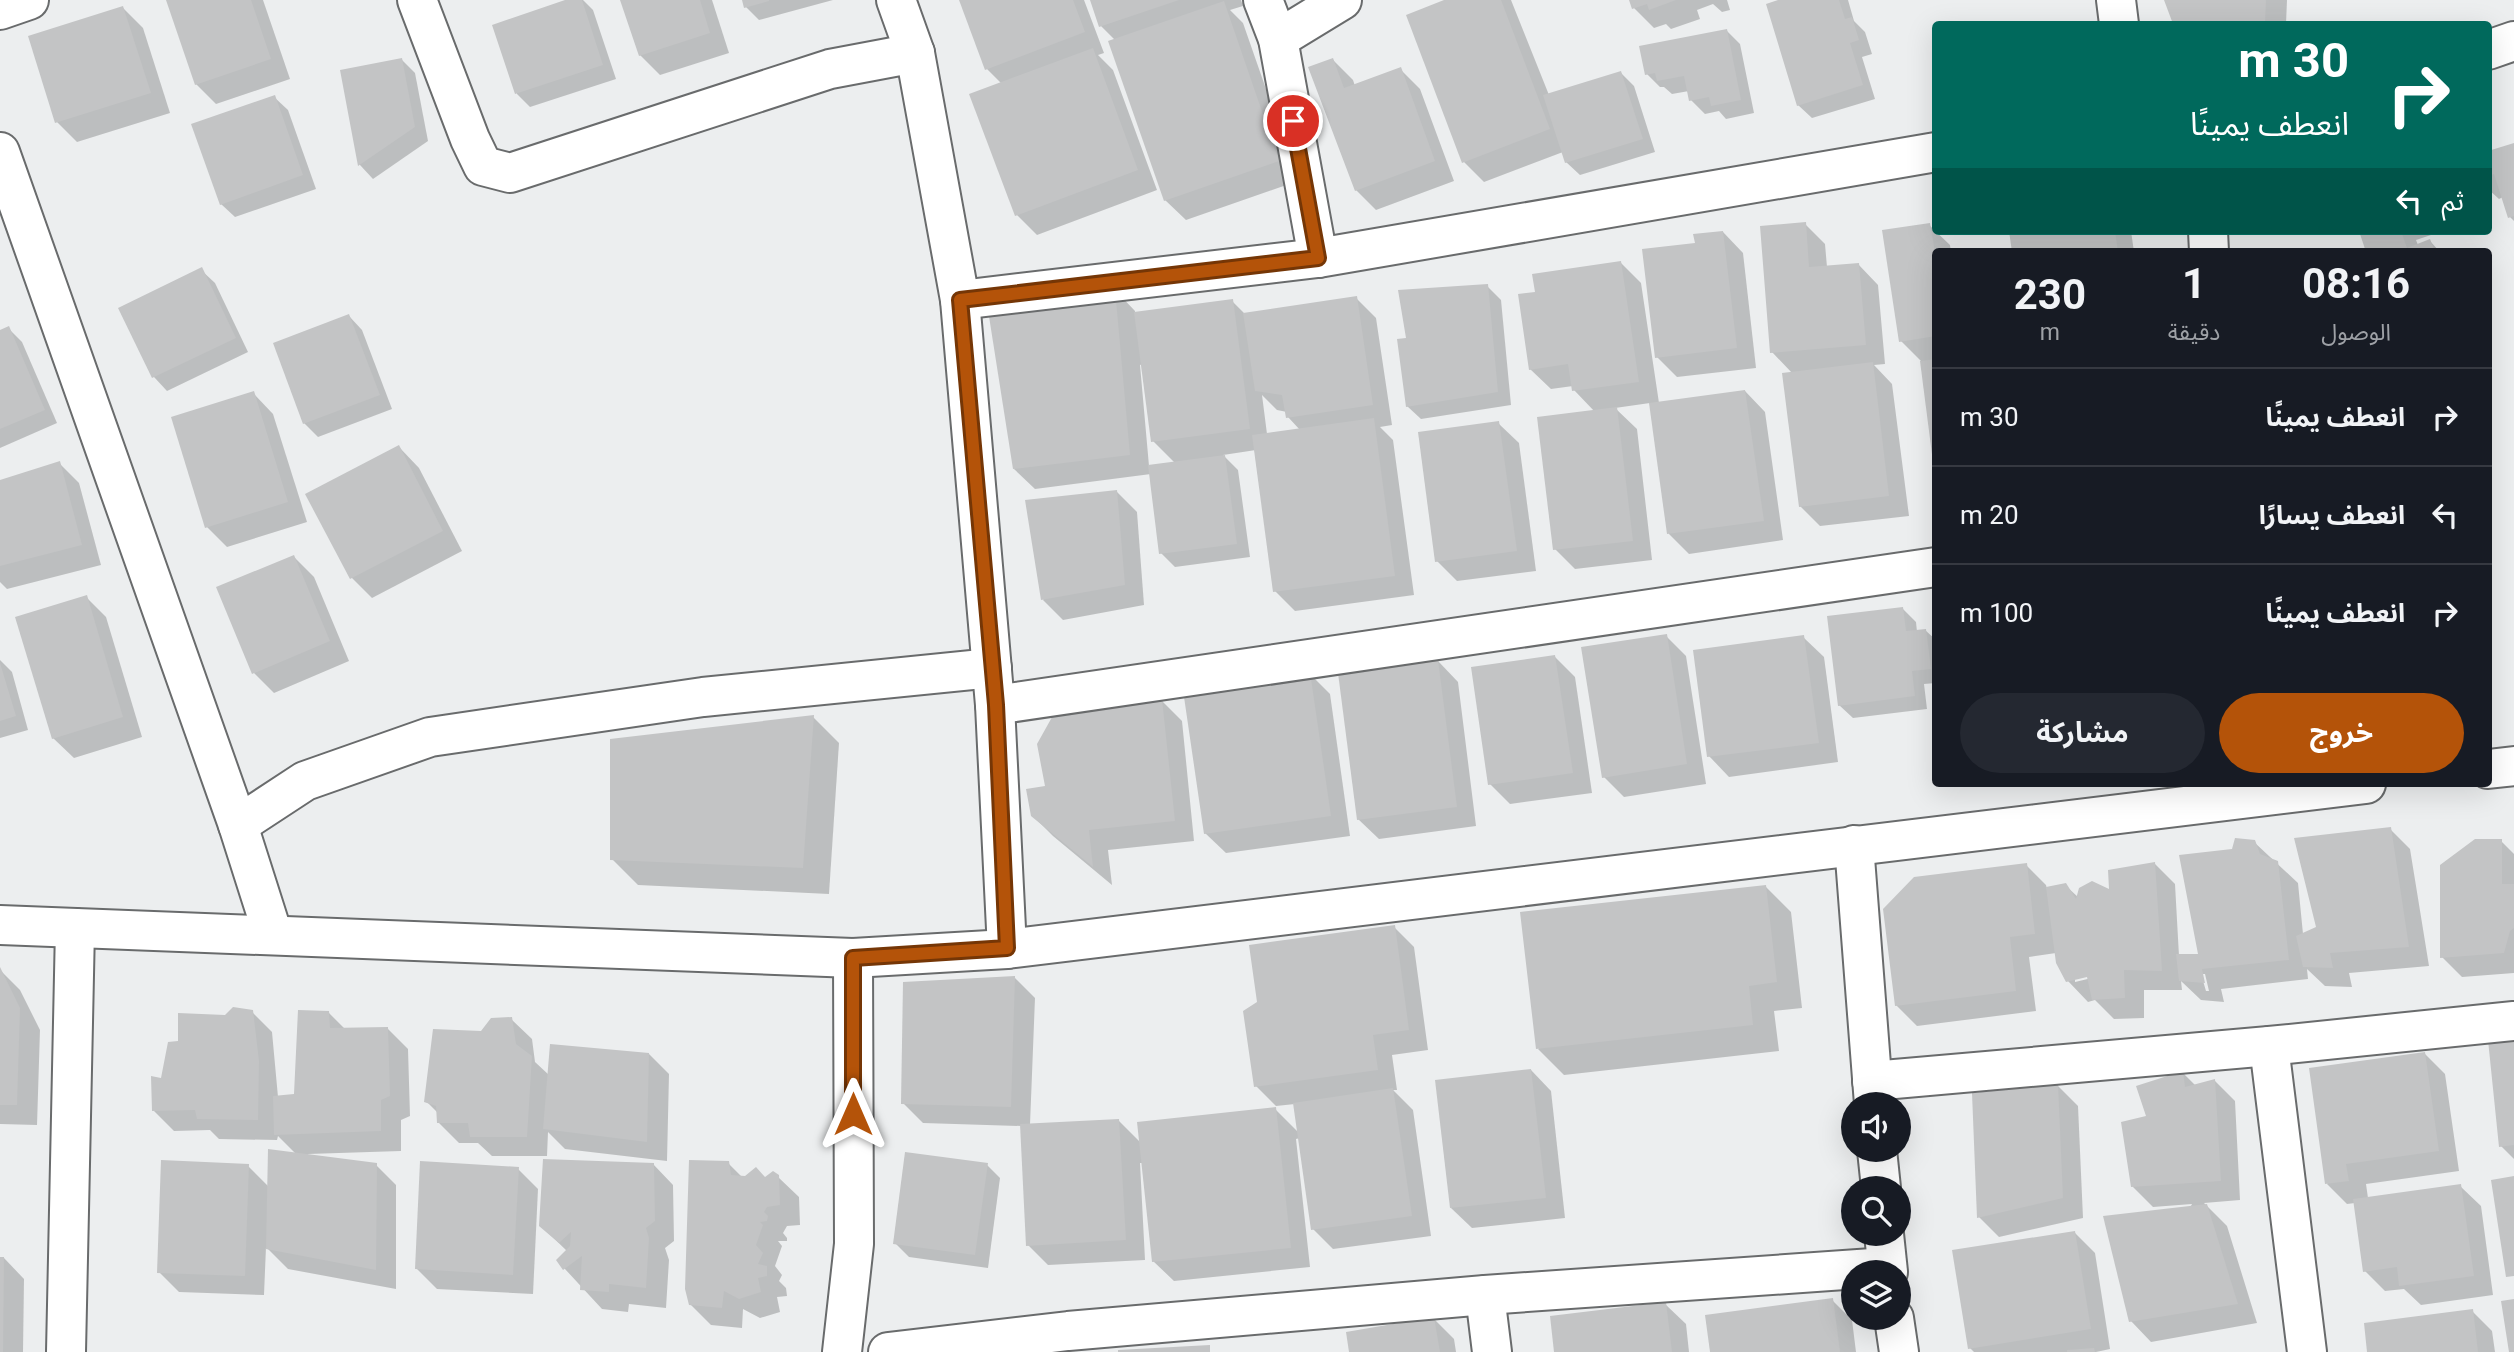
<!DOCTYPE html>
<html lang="ar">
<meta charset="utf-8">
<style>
body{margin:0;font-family:Roboto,"Noto Sans Arabic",sans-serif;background:#242831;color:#f1f3f6;direction:rtl;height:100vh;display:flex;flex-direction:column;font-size:26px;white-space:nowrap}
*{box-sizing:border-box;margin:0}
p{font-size:23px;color:#9ea1a6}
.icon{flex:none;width:38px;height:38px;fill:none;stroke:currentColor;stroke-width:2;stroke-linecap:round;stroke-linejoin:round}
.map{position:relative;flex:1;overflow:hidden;direction:ltr}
.details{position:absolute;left:1932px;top:248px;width:560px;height:539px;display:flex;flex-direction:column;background:#171b24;border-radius:7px;box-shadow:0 7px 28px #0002;direction:rtl}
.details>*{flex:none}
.banner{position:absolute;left:1932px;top:21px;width:560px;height:214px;border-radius:7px;box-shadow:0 7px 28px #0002;direction:rtl;background:#00695c;color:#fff;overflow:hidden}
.controls{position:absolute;left:1841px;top:1092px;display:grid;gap:14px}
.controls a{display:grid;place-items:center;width:70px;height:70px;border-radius:50%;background:#171b24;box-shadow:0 7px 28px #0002;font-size:35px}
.pin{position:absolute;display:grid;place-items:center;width:60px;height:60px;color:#fff;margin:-30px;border:4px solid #fff;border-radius:50%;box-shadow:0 2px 7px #0007}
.me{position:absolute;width:77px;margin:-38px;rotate:0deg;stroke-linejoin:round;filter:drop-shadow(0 0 5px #0008)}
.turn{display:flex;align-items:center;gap:24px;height:147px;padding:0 28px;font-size:32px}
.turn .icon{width:91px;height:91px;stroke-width:2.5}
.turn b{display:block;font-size:49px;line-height:60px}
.then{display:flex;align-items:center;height:66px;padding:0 28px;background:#0003;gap:14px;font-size:26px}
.eta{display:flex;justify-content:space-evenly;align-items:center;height:119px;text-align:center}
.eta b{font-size:42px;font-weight:700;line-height:49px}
.cta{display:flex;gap:14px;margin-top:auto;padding:14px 28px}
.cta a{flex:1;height:80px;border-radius:42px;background:#b45309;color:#fff;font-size:28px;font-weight:700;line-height:80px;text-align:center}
.cta a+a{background:#242831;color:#f1f3f6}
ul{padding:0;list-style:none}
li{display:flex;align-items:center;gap:21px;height:98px;padding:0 28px;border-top:2px solid #363941}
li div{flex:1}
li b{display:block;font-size:26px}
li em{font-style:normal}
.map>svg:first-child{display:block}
.shadow{fill:#0003;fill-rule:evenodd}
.building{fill:#c3c4c5}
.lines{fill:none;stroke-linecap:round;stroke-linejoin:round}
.minor-casing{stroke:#696b6c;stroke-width:42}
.minor{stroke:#fff;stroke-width:38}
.route-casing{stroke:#753606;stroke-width:18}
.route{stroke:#b45309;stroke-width:12}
</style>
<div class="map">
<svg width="2514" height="1352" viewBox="0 0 2514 1352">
<rect width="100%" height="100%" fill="#eceeef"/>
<g class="shadow">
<path d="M168,0H263L290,79L216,104L196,84Z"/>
<path d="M571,0H583L593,10L616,79L530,107L517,94L494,26Z"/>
<path d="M622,0H712L729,53L660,75L640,55Z"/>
<path d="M744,0H833L759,20L746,7Z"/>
<path d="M961,0H1084L1104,53L1098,55L1113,70L1157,190L1037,235L1017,215L1002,84L987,69Z"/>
<path d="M1092,0H1241L1243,6L1230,10L1243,23L1298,181L1186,220L1165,200L1115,40L1101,26Z"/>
<path d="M1448,0H1511L1549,95L1621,73L1634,86L1655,152L1580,175L1566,162L1563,152L1484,182L1464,162Z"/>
<path d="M1631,0H1727L1730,10L1722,12L1713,4L1697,10L1700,19L1671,29L1666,24L1654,28L1634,8Z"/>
<path d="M1784,0H1848L1854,21L1865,32L1872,54L1862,57L1875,99L1812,118L1798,105Z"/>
<path d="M2166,0H2287L2286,24H2175Z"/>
<path d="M123,8L143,28L170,113L77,142L57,122Z"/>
<path d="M1726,30L1740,44L1754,113L1726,119L1719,111L1705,114L1691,100L1689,91L1672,94L1664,87H1660L1647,74Z"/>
<path d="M402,60L415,73L428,141L373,179L360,165L342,71Z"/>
<path d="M1333,60L1353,80L1355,86L1400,69L1420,89L1454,181L1376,210L1356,190Z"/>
<path d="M274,97L288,110L316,189L235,217L221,204Z"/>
<path d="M2514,144V221L2510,217L2503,197L2499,199L2488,189V153Z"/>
<path d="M1805,224L1825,244L1827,267L1858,264L1878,285L1885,364L1874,365L1892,384L1909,516L1820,526L1800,506L1793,374L1772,352Z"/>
<path d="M1929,225L1950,245L1951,252H1936V469L1922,362L1901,341Z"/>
<path d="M2011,231H2131L2134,252H2014Z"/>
<path d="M2361,231H2429L2431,235L2416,240L2418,245L2430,241L2440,252H2368Z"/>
<path d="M1723,232L1743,253L1756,368L1677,377L1657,357L1697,245Z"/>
<path d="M1621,263L1641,283L1659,403L1745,391L1765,412L1783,540L1689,554L1669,534L1650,403L1615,408L1637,429L1652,560L1575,569L1555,549L1595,412L1574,390L1573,386L1551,389L1530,369L1537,293Z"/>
<path d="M201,270L215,283L248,352L167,391L154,377L121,309Z"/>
<path d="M1487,286L1501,300L1511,405L1421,419L1407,406L1408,340Z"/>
<path d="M1115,290L1135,311V314L1232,301L1246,315L1356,298L1376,318L1392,425L1380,427L1393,440L1414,595L1295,611L1275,591L1256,450L1223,455L1238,470L1250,557L1175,567L1161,553L1151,474L1035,489L1014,469ZM1143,364L1153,441L1175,463L1149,466L1140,365ZM1262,395L1277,410L1287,412L1288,417L1300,430L1267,434Z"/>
<path d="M349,316L362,330L392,409L318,437L304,423L275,344Z"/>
<path d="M8,328L22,342L57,423L0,448V332Z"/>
<path d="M253,393L273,414L307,522L227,547L207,527Z"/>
<path d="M1498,423L1519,443L1536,571L1457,581L1437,561Z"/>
<path d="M399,447L419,468L462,551L372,598L352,578L308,495Z"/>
<path d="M59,463L79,483L101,565L7,589L0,582V482Z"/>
<path d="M1117,492L1137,512L1144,605L1063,620L1043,600Z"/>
<path d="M294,557L314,577L349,661L274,693L254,673Z"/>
<path d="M86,597L106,617L142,737L74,758L53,738Z"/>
<path d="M1902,608L1916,622L1917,632L1925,630L1936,640V683L1924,684L1927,709L1853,718L1839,705Z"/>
<path d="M1666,636L1686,656L1706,784L1624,797L1604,777Z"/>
<path d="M1803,637L1824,657L1838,762L1729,777L1709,756Z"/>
<path d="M1555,657L1575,677L1592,793L1510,804L1490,784Z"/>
<path d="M0,660L12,672L28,730L0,738Z"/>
<path d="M1438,661L1458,682L1476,826L1379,839L1358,819Z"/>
<path d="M1310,674L1330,694L1350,836L1226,853L1205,833Z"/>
<path d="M1162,701L1182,721L1194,841L1108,850L1112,885L1053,836L1033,816L1047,787Z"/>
<path d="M813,717L839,743L829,894L638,885L612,859Z"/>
<path d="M2390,829L2410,849L2429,966L2349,973L2352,987L2325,986L2307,969L2308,979L2221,989L2224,1002L2201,1000L2181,981L2182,990H2144V1018L2114,1019L2095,1000L2088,1002L2068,981L2056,953L2029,957L2036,1011L1917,1026L1896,1005L2026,865L2046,885L2047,889L2065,885L2079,898L2111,892L2155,864L2175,884L2179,956L2200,955L2233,851L2254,842L2298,883L2303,934L2318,927ZM2095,974L2096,977L2075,982V979ZM2201,974H2205L2209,991H2206Z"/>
<path d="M2501,841L2514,854V973L2462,977L2442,957Z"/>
<path d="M1765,886L1791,912L1802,1008L1774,1011L1779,1051L1564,1075L1538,1049Z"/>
<path d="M1394,927L1414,947L1428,1050L1392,1055L1397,1090H1393L1413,1110L1431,1236L1333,1249L1313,1229L1300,1138L1296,1139L1310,1267L1174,1281L1153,1261L1143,1163H1140L1145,1260L1048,1265L1028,1245L1022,1126L923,1123L903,1103L1015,978L1035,998L1030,1125L1119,1121L1141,1143L1275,1109L1299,1133L1295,1104L1276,1106L1256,1086Z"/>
<path d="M0,970L20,990L40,1030L37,1125L0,1124Z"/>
<path d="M252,1012L272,1032L278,1097L295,1096L329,1013L345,1029L387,1028L408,1049L410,1116L401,1120V1151L308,1154L307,1156L376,1165L396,1185V1289L288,1269L266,1247L264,1295L179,1292L159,1272L248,1166L269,1187L296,1154L278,1136L277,1140L219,1139L210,1130L174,1131L154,1111L163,1080L180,1042L226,1016Z"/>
<path d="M511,1019L532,1039L535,1062L549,1075L649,1054L669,1074L667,1161L565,1149L548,1132L547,1156H492L478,1143H459L439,1123L438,1113L426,1101L482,1033Z"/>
<path d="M2514,1039V1159L2501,1146Z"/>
<path d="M2425,1054L2445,1074L2459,1171L2366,1184L2368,1198L2460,1186L2481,1206L2493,1295L2421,1305L2404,1289L2385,1291L2365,1271L2355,1203L2347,1204L2327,1184Z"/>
<path d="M1531,1070L1551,1091L1565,1218L1472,1228L1451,1208Z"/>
<path d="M2183,1073L2196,1086L2215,1081L2235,1101L2240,1200L2204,1203L2227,1226L2257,1323L2151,1342L2131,1321L2192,1204L2153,1207L2133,1187L2149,1118Z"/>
<path d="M2058,1086L2078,1106L2083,1218L1999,1237L1979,1217Z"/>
<path d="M728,1163L743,1178L765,1179L778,1177L799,1197L800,1225L787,1226L783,1233L787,1238V1241H778L782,1246L775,1266L782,1275L779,1281L786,1288L787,1296L777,1297L780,1312L760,1318L743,1309L742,1328L711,1325L691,1305Z"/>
<path d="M653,1164L673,1185L674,1241L665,1248L669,1260L666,1308L629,1304L628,1312L602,1309L565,1269L558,1260L567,1251L541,1226Z"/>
<path d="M987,1165L1000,1178L988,1268L909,1257L895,1243Z"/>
<path d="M518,1169L538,1189L533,1294L437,1289L416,1268Z"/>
<path d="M2075,1233L2095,1253L2110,1349L2096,1352H1974L1970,1348Z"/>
<path d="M0,1258H4L24,1279L23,1352H0Z"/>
<path d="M1832,1300L1852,1320L1856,1352H1712Z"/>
<path d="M1665,1304L1686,1324L1689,1352H1556Z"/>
<path d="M2472,1311L2492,1331L2495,1352H2369Z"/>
<path d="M1434,1319L1454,1339L1456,1352H1351Z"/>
</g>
<g class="building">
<path d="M166,0H251L271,59L195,85Z"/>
<path d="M565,0H582L603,65L515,94L492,25Z"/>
<path d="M620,0H700L710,33L639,56Z"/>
<path d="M742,0H769V1L744,8Z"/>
<path d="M959,0H1073L1085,32L985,70Z"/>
<path d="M1090,0H1179L1099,27Z"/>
<path d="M1444,0H1501L1550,129L1462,163L1406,15Z"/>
<path d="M1629,0H1676L1649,10L1647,4L1632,9Z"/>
<path d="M1778,0H1839L1845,19L1852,17L1859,40L1850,43L1863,85L1797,106L1766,4Z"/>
<path d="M2164,0H2266L2265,22L2259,24H2173Z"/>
<path d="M1224,1L1279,161L1164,201L1108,41Z"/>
<path d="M123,6L151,93L55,123L28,36Z"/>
<path d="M1727,29L1741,100L1711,106L1709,97L1689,101L1684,76L1657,81L1655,73L1645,75L1639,46Z"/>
<path d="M1093,48L1138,170L1015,216L969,94Z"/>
<path d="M402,58L415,127L358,166L340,70Z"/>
<path d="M1333,58L1344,88L1401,67L1435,161L1355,191L1308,67Z"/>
<path d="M1621,71L1643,139L1565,163L1543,95Z"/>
<path d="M275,95L303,175L220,205L191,124Z"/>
<path d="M2514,143V216L2508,218L2494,174L2488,176V151Z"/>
<path d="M1806,222L1809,267L1859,263L1866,345L1770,353L1760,226Z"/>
<path d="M1930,223L1936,258V336L1899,342L1882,230Z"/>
<path d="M1723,231L1737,348L1655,358L1642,249L1695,243L1693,234Z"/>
<path d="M2009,231H2115L2118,252H2012Z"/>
<path d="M2359,231H2401L2407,248L2430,239L2435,252H2366Z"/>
<path d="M1621,261L1639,382L1572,391L1568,364L1529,370L1518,294L1535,292L1532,274Z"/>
<path d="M202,267L236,338L152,378L118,308Z"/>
<path d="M1488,284L1498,392L1406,407L1397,339L1406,338L1398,290Z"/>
<path d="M1115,289L1130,455L1013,469L988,310Z"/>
<path d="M1357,296L1373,405L1286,418L1282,395L1255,391L1243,313Z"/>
<path d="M1233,299L1250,429L1151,442L1134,312Z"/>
<path d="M349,314L380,395L303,424L273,343Z"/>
<path d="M9,326L45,410L0,429V330Z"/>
<path d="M1936,359V470H1934L1920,361Z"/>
<path d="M1873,362L1889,496L1799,507L1782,373Z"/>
<path d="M1745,390L1764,521L1667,534L1649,403Z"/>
<path d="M254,391L288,502L205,528L171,417Z"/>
<path d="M1617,407L1633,541L1553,550L1537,417Z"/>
<path d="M1374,418L1395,576L1273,592L1252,435Z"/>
<path d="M1499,421L1517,551L1435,562L1418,432Z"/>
<path d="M399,445L443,531L350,579L305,494Z"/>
<path d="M1225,455L1237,544L1159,554L1148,465Z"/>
<path d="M60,461L82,545L0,566V480Z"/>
<path d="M1117,490L1125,585L1041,600L1025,500Z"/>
<path d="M294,555L330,641L252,674L216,587Z"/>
<path d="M87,595L123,717L52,739L15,617Z"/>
<path d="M1903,607L1906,631L1926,629L1931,669L1912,671L1915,696L1838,706L1827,616Z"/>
<path d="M1667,634L1687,764L1602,778L1581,647Z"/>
<path d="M1804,635L1819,743L1707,757L1693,650Z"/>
<path d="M1555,655L1573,773L1488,785L1471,667Z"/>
<path d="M1438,660L1457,807L1357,820L1338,673Z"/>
<path d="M0,663L16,716L0,721Z"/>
<path d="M1310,672L1331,816L1204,834L1183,690Z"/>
<path d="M1162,699L1175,821L1089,830L1093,867L1031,816L1026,789L1045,786L1037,744L1056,710Z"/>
<path d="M814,715L803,868L610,860V739Z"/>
<path d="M2391,827L2409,947L2330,953L2333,968L2303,967L2296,936L2316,927L2294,838Z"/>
<path d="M2235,838L2255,840L2260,854L2278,861L2289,960L2202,969L2205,983L2179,981L2176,954H2198L2179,855L2232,849Z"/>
<path d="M2475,839H2502V884H2514V928L2510,931L2504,953L2440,958V865Z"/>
<path d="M2155,862L2162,971L2124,970L2125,998L2092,1000L2087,977L2066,982L2056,963L2046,887L2066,883L2076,899L2079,888L2092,881L2109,889L2108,870Z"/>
<path d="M2027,863L2035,934L2010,937L2016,991L1895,1006L1883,909L1914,877Z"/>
<path d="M1766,885L1777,982L1749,986L1753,1025L1536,1049L1520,912Z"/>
<path d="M1395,925L1409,1030L1373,1035L1378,1070L1254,1087L1243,1011L1257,1002L1249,945Z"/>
<path d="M0,967L20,1008L17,1105H0Z"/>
<path d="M1015,976L1011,1107L901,1104L903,982Z"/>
<path d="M233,1007L253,1010L259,1061L258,1120L197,1119L195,1110L152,1111L151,1076L161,1078L168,1042L178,1041V1013L225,1015Z"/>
<path d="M298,1010L329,1011L330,1028L388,1027L390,1096L381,1100V1131L274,1135L273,1096L294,1094Z"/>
<path d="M512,1017L516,1044L532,1056L527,1137H470L468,1123H437L436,1106L424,1102L433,1029L481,1031L491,1018Z"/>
<path d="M2514,1037V1145L2499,1147L2488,1040Z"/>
<path d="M550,1044L649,1053L647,1142L543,1129Z"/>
<path d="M2425,1052L2439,1151L2346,1164L2349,1181L2325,1184L2309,1068Z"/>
<path d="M1531,1069L1546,1198L1450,1208L1435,1080Z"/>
<path d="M2183,1071L2185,1087L2215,1079L2221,1181L2131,1187L2121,1122L2146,1116L2136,1086Z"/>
<path d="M2058,1084L2063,1198L1977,1218L1972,1093Z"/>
<path d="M1393,1088L1412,1216L1311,1230L1293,1103Z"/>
<path d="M1276,1107L1291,1248L1152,1262L1137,1122Z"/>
<path d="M1119,1119L1126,1240L1026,1246L1020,1124Z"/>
<path d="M268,1149L377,1163L376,1270L266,1249Z"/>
<path d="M905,1152L988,1163L975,1255L893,1244Z"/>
<path d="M543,1159L654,1163L655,1221L646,1228L649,1238L646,1288L609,1284V1292L580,1290L582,1256L563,1270L556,1260L570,1246L571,1232L559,1243L539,1226Z"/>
<path d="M161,1160L249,1164L245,1276L157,1273Z"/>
<path d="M689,1160L729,1161L731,1175L745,1176L756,1167L765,1177L773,1171L779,1175L780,1205L767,1207L764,1212L768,1216L767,1221L760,1222L763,1225L756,1245L763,1253L758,1264L767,1266V1276L758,1278L761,1292L739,1299L724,1291L722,1308L689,1305L685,1289Z"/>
<path d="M420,1161L519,1167L513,1275L415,1269Z"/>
<path d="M2514,1176V1276L2506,1277L2491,1180Z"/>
<path d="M2461,1184L2474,1276L2399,1286L2397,1267L2363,1272L2353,1199Z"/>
<path d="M2207,1204L2238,1304L2129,1322L2103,1216Z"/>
<path d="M2075,1231L2091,1329L1968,1349L1952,1250Z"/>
<path d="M0,1257H4L3,1352H0Z"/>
<path d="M1833,1298L1840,1352H1710L1705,1315Z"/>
<path d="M2514,1299V1352H2509L2501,1301Z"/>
<path d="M1666,1302L1672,1352H1554L1550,1316Z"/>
<path d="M2473,1309L2478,1352H2367L2364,1323Z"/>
<path d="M1434,1317L1440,1352H1349L1346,1332Z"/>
<path d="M1210,1345V1352H1118V1350Z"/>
<path d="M2094,1348L2095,1352H2067V1350Z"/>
</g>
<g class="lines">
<defs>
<g id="minor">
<path d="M417,0L470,139L483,166L510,173L830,69L915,53"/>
<path d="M896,0L915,53L960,300L995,705L1007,949"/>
<path d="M1263,0L1278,39L1318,258"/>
<path d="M2116,0L2119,24"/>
<path d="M0,10L29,0"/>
<path d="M1278,39L1342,0"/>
<path d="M2488,50L2514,41"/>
<path d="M0,152L238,825L273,935"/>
<path d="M2208,231L2209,252"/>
<path d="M960,300L1318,258L1936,152"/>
<path d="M995,705L1936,567"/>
<path d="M2488,769L2514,766"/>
<path d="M238,825L305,781L430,737L703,697L992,668"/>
<path d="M1854,845L1874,1104"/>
<path d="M0,925L853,958L1007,949L2366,784"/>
<path d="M2269,1046L2307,1352"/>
<path d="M1872,1081L2269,1046L2514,1021"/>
<path d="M1877,1150L1881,1188"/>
<path d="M1884,1234L1888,1272"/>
<path d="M1485,1295L1492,1352"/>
<path d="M1894,1318L1899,1352"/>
<path d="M66,1352L75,928"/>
<path d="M842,1352L854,1244L853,958"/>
<path d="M888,1352L1068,1331L1485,1295L1887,1267"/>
</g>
</defs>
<use href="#minor" class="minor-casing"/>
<use href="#minor" class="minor"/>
</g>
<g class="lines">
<defs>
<path id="route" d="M853,1114V958L1007,948L996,705L960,300L1318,258L1293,121"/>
</defs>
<use href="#route" class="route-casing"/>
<use href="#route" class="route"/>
</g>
</svg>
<div class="controls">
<a><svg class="icon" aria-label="sound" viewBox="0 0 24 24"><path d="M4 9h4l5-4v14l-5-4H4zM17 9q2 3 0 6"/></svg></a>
<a><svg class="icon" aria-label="search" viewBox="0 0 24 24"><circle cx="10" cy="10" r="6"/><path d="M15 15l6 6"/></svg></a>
<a><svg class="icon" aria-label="layers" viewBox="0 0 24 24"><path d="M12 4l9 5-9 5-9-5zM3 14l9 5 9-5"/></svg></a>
</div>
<div class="pin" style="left:1293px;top:121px;background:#d93025"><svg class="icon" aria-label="arrive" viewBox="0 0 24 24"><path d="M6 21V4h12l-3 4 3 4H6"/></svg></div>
<svg class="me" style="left:853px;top:1114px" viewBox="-20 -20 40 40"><path d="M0-17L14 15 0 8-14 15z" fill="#b45309" stroke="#fff" stroke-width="4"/></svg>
<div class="banner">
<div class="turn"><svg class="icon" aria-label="right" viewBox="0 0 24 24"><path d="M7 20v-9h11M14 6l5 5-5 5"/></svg><div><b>30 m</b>انعطف يمينًا</div></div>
<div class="then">ثم<svg class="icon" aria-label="left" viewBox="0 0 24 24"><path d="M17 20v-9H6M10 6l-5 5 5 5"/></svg></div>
</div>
<section class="details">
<div class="eta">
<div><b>08:16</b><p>الوصول</p></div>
<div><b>1</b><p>دقيقة</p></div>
<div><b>230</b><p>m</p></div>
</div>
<ul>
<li><svg class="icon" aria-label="right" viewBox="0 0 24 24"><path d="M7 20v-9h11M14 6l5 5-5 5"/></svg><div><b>انعطف يمينًا</b></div><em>30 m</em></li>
<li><svg class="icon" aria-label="left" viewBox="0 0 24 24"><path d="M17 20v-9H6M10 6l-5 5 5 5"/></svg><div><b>انعطف يسارًا</b></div><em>20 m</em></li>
<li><svg class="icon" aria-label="right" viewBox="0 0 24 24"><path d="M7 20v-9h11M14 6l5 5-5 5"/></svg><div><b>انعطف يمينًا</b></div><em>100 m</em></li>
</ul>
<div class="cta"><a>خروج</a><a>مشاركة</a></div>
</section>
</div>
